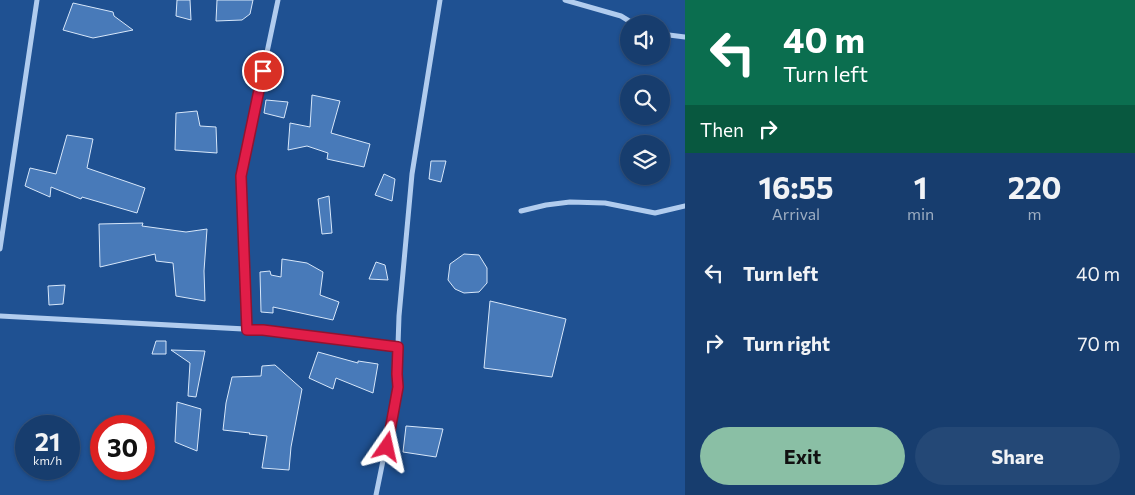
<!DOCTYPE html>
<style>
body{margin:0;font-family:Commissioner,sans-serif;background:#244876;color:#f1f3f6;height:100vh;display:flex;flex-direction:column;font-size:19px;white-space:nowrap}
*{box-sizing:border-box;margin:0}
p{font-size:16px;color:#9eaec2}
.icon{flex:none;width:28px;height:28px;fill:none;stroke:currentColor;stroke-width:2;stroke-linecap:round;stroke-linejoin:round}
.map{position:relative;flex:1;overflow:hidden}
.panel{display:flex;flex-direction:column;background:#173d6e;width:450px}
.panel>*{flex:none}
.top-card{background:#0b6e4f;color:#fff;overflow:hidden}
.tools{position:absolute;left:620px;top:15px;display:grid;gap:10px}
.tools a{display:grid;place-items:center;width:50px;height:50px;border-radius:50%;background:#173d6e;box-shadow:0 1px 4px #0004,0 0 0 1px #365681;font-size:25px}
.speed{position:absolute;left:15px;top:415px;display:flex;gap:10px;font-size:25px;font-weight:700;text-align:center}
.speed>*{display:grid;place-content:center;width:65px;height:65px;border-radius:50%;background:#173d6e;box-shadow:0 1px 4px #0004,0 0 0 1px #365681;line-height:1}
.speed small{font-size:12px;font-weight:400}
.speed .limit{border:8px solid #d22;background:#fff;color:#111}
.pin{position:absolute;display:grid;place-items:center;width:42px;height:42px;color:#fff;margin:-21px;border:2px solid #fff;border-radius:50%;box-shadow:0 1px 5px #0007}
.me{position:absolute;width:55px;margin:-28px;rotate:11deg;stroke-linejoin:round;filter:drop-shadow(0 0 4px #0008)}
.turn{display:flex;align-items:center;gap:18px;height:105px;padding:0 15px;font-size:22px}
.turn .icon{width:65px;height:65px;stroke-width:2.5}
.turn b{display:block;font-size:35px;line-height:42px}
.then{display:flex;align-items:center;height:48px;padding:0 15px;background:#0003;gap:10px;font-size:19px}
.eta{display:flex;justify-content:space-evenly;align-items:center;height:85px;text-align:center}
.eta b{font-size:30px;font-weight:700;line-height:35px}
.primary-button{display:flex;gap:10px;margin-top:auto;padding:10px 15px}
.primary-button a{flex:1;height:58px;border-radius:30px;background:#8abfa5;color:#111;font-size:20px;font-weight:700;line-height:58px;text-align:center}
.primary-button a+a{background:#244876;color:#f1f3f6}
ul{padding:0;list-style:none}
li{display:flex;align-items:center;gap:15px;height:70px;padding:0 15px}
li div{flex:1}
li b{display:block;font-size:19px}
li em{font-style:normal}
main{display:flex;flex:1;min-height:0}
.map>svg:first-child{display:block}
.building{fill:#487ab9;stroke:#d7e7fa}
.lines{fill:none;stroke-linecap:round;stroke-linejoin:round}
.minor{stroke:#b1ccee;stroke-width:5}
.route-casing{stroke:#92132f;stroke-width:12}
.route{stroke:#e11d48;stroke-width:9}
</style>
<main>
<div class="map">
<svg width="685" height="495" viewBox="0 0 685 495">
<rect width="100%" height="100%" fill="#1f5192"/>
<g class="building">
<path d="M177,0H190L191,20L176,16Z"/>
<path d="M217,0H253L250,14L242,20L216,21Z"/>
<path d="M73,3L113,12L114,16L133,30L93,38L63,30Z"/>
<path d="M312,95L340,101L331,133L370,144L364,167L327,159L328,153L307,146L288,150L290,123L310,127Z"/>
<path d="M266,100L288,102L284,118L264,113Z"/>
<path d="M197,111L200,126L216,127L217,153L175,150L176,113Z"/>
<path d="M67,135L93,139L87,168L145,188L137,213L82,197L81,199L51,187L50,197L25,186L30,168L56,174Z"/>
<path d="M431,161H446L441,182L429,179Z"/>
<path d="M384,174L395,179L392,201L375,195Z"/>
<path d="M329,196L332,233L322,234L318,199Z"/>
<path d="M143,223L142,226L186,232L207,229L204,271L205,301L176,296L173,263L156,261L155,254L100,267L99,224Z"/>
<path d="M464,254L479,255L487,268V283L479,292L464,293L455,289L448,280L450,264Z"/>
<path d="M282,259L307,263L323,272L320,295L339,302L333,320L273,307V313L261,312L260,272L270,271L271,275L281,277Z"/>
<path d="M376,262L385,265L388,280L369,279Z"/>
<path d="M65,285L63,304L49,305L48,286Z"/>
<path d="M490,301L566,319L552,377L484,368Z"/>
<path d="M156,341H166V354H152Z"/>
<path d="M171,350L205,351L196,397L188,396L190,363Z"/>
<path d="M318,352L358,363V361L378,364L373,393L336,378L333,389L309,378Z"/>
<path d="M275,365L302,389L291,447L289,470L262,468L267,436L249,434L250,433L223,430L226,403L232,377L261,376L262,366Z"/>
<path d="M177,402L201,409L197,451L175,442Z"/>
<path d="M406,426L443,429L436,457L403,452Z"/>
</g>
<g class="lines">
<g class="minor">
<path d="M565,0L621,16L634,24"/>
<path d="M661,34L685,37"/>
<path d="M521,211L546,205L570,202L605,203L655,213L685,206"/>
<path d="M0,249L37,0"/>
<path d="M0,316L263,330L398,347"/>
<path d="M247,330L241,176L278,0"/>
<path d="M376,495L398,387L397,374L399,316L412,174L440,0"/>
</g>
</g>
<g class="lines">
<defs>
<path id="route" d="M263,71L241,176L247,330H263L398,347L397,374L398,387L387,447"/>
</defs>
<use href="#route" class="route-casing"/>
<use href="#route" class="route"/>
</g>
</svg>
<div class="tools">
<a><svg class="icon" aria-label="sound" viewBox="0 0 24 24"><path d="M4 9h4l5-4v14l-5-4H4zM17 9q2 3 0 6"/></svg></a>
<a><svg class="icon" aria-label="search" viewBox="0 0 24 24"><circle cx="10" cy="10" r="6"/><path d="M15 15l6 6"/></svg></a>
<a><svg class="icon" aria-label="layers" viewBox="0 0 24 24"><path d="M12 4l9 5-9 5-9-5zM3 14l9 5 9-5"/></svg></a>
</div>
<div class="speed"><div>21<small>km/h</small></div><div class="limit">30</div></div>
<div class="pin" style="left:263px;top:71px;background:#d93025"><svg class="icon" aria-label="arrive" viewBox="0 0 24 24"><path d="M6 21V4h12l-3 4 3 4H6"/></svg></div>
<svg class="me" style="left:387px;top:447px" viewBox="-20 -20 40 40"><path d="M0-17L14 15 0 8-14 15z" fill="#e11d48" stroke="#fff" stroke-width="4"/></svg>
</div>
<section class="panel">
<div class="top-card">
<div class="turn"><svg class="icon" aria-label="left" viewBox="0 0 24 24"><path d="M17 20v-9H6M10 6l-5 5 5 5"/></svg><div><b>40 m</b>Turn left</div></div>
<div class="then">Then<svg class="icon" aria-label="right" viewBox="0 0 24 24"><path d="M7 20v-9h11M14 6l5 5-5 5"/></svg></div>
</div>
<div class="eta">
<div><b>16:55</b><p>Arrival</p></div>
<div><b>1</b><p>min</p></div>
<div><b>220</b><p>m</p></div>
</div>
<ul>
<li><svg class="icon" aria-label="left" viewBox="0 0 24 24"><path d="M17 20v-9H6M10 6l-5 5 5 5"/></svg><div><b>Turn left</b></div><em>40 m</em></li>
<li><svg class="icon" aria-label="right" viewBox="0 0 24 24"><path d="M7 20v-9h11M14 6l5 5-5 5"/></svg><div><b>Turn right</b></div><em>70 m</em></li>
</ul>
<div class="primary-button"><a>Exit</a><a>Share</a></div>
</section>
</main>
